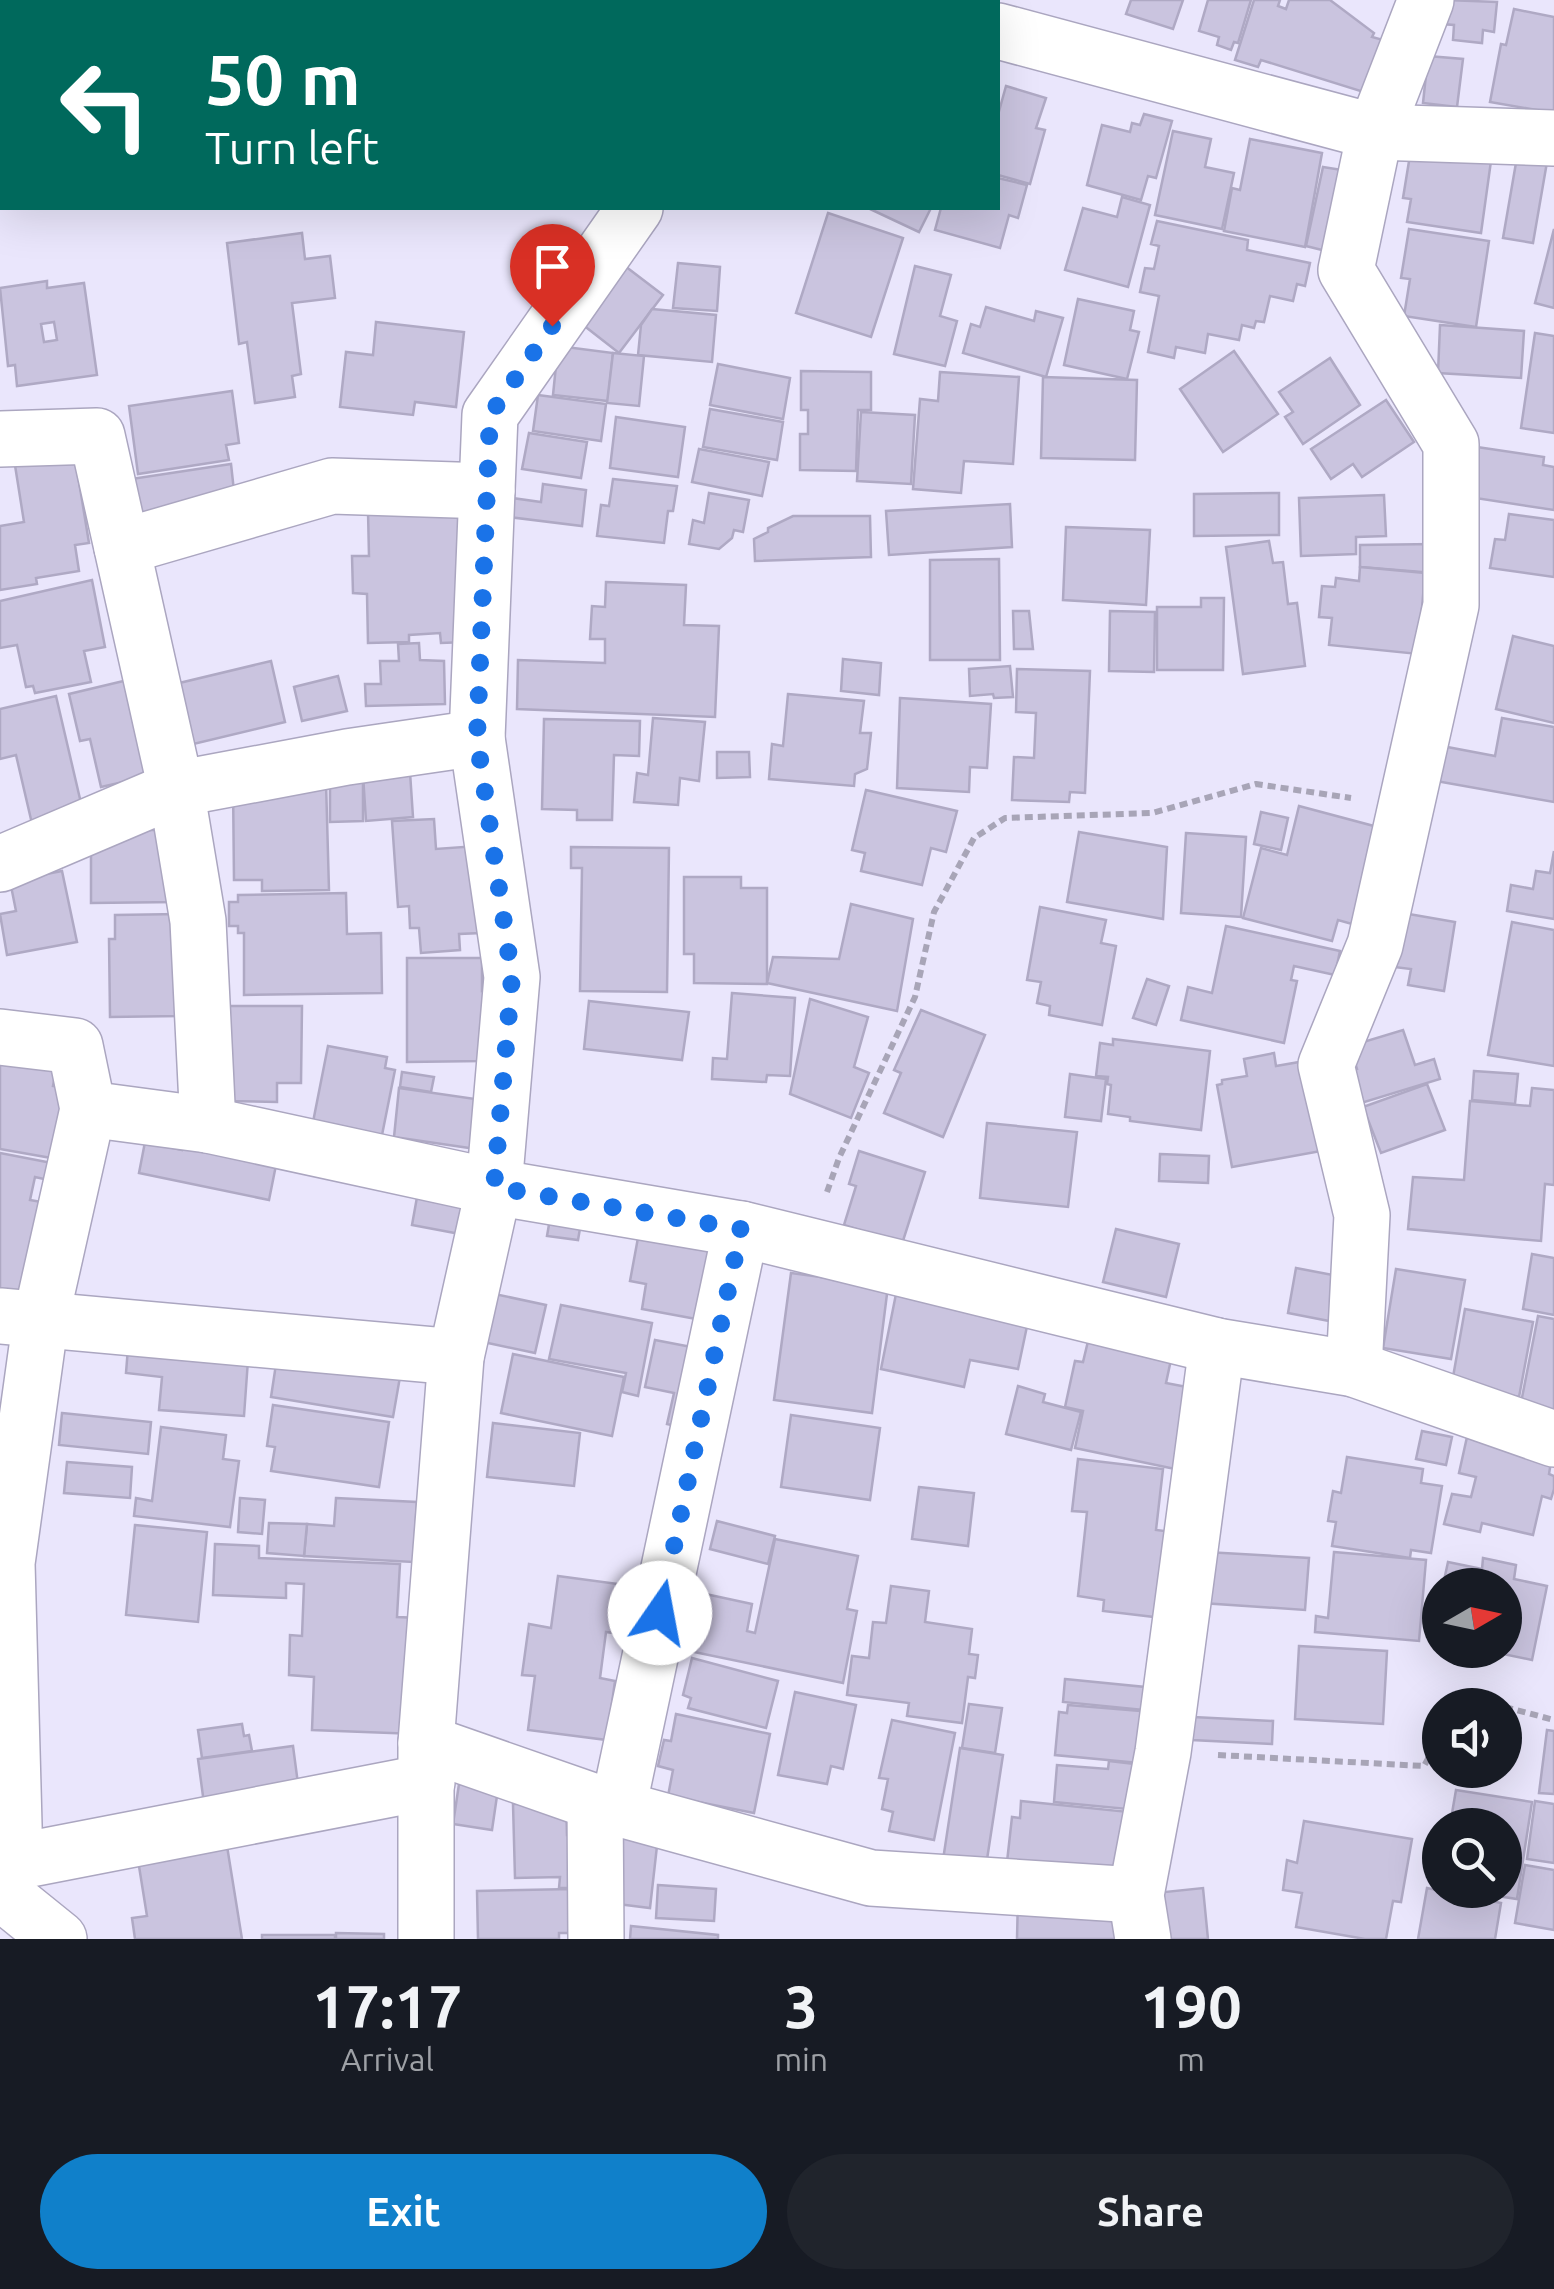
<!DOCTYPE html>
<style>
body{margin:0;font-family:Ubuntu,sans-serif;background:#20242c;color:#f1f3f6;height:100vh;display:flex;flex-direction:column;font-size:38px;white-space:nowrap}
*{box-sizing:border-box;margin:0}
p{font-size:32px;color:#9ea1a6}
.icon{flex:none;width:55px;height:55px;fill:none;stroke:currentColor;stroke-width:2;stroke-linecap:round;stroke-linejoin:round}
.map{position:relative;height:1939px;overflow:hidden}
.panel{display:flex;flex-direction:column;background:#171b24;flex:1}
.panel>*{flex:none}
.guide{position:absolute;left:0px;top:0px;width:1000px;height:210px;box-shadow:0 10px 40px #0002;background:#00695c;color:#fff;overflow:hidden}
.needle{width:65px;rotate:81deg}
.controls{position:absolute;left:1422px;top:1568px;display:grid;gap:20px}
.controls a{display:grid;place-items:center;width:100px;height:100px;border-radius:50%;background:#171b24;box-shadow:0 10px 40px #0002;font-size:50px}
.pin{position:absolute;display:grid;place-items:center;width:85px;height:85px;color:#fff;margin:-102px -42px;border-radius:50% 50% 50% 0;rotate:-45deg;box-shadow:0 0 10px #0007}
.pin .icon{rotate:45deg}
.me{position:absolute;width:110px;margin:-55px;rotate:12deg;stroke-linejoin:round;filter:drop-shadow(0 0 8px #0008)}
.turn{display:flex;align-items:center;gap:35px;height:210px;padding:0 40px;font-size:45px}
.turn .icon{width:130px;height:130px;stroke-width:2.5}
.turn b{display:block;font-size:70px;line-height:85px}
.eta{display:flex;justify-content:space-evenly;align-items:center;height:170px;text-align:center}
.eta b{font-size:60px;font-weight:700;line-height:70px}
.button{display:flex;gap:20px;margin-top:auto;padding:20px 40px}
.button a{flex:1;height:115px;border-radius:60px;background:#1080ca;color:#fff;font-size:40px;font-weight:700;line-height:115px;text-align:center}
.button a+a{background:#20242c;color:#f1f3f6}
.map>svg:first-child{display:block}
.building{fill:#cac4df;stroke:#afa9c4;stroke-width:2.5;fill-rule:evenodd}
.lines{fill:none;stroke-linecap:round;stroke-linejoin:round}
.minor-casing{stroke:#aba6c0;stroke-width:58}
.path{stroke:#a8a5b7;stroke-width:6;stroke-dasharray:8 5;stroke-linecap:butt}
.minor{stroke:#fff;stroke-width:55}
.route{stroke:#1a73e8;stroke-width:18;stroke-dasharray:0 32.4}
</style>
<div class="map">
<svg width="1554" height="1939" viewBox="0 0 1554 1939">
<rect width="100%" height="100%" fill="#eae6fc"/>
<g class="building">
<path d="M391,0H645L651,2H391Z"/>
<path d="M1131,0H1183L1173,29L1126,14Z"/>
<path d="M1208,0H1251L1238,43L1234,42L1231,50L1217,45L1219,37L1199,31Z"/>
<path d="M1254,0H1280L1278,6L1286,9L1289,0H1330L1374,33L1372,37L1387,41L1370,94L1261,60L1258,67L1235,60Z"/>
<path d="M1446,0L1497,2L1494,32L1483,30L1482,43L1453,40L1454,25L1442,24Z"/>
<path d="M1514,9L1554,17V113L1490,102L1501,44L1506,45Z"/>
<path d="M0,42H2V158L0,157Z"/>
<path d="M1428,56L1463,59L1457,107L1423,103Z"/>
<path d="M1006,86L1046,98L1036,128L1045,130L1030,184L998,175V115Z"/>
<path d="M1144,114L1172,121L1156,178L1148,176L1141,200L1087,185L1102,125L1130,132L1132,123L1140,125Z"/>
<path d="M1173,131L1211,139L1205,167L1234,173L1222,229L1155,215Z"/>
<path d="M1250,139L1322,153L1305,247L1224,231L1232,188L1240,190Z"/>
<path d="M1411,149L1491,161L1481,233L1407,222L1411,199L1403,198Z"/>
<path d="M1517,157L1547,162L1533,243L1503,238Z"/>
<path d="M1323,167L1342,170L1326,251L1306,246Z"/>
<path d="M998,178L1027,185L1018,218L1009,215L1000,248L935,230L941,208H998Z"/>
<path d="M1122,197L1150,205L1128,287L1065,270L1083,208L1117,217Z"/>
<path d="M868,208H931L919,232Z"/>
<path d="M828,213L903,238L871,337L796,313Z"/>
<path d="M1157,221L1248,240L1247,250L1310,263L1305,286L1297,284L1293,301L1270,296L1264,322L1256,321L1254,328L1242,325L1239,340L1208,334L1205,353L1176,347L1174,358L1148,352L1159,296L1140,292L1145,268L1154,269L1159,246L1151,244Z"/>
<path d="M1409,229L1489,241L1476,327L1404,316L1410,279L1401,278Z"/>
<path d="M1554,229V308L1535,303Z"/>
<path d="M302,233L305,259L330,256L335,298L292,303L301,374L292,376L295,397L255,403L247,342L239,344L227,243Z"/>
<path d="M621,263L663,295L619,353L578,321Z"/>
<path d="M678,263L720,267L717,311L673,308Z"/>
<path d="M915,266L951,275L940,316L957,321L945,366L894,354Z"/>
<path d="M47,281V288L84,283L97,375L17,386L15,365L8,366L0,288ZM54,322L57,340L44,342L41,324Z"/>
<path d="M1078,299L1134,311L1130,330L1139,332L1127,379L1064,365Z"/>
<path d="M986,307L1034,321L1036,311L1063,318L1046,377L963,353L971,324L980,327Z"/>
<path d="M652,309L716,315L712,362L638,355L641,325Z"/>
<path d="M376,322L464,332L456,407L415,402L413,415L340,407L346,352L373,355Z"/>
<path d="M1440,325L1524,331L1521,378L1438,373Z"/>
<path d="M1535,333L1554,336V433L1521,428Z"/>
<path d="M558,346L613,353L608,401L553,395Z"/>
<path d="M1234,351L1278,414L1223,452L1180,389Z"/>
<path d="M613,353L644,356L639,406L607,403Z"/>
<path d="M1330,358L1360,405L1303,444L1285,417L1293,412L1279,392Z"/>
<path d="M718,364L790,378L783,419L710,405Z"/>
<path d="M801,371L871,372V410H858L856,471L800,470V434H808V410H801Z"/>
<path d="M940,372L1019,377L1013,464L964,461L961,493L913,489L920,399L938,401Z"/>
<path d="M1043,377L1137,380L1135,460L1041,458Z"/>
<path d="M232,391L239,443L226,445L229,460L138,474L129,406Z"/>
<path d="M538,395L606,404L601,441L533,431Z"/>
<path d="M1386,400L1414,442L1362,477L1353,464L1331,479L1311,449Z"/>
<path d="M710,409L783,422L777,460L703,447Z"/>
<path d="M861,412L915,415L911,484L857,481Z"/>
<path d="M616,417L685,427L678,477L610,468Z"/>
<path d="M529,433L587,442L581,478L522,469Z"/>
<path d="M1477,447L1544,457L1543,465L1554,467V510L1469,497Z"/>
<path d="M699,449L769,462L762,496L692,482Z"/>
<path d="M74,451L89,543L75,545L79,571L36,578L37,584L0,590V526L24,522L14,459Z"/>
<path d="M231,464L234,491L124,519L118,481Z"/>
<path d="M613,479L677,486L673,511H668L664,543L597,536L601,505L609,506Z"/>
<path d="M543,484L586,490L582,526L509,517L512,498L541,502Z"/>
<path d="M709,493L749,500L743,532L734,530L732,538L719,549L689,544L693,520L704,523Z"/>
<path d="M1279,493V535L1194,536V494Z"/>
<path d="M1384,495L1386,536L1356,537V554L1301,556L1299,498Z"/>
<path d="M463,501L466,642L441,643L440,633L409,635V642L368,643L367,594L353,593L352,556H369L368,511Z"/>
<path d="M1010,504L1012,547L889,555L886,511Z"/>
<path d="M1509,514L1554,520V577L1490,568L1495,539L1505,540Z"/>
<path d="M793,516H870L871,557L755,561L754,539L768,532V528Z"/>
<path d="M1066,527L1150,530L1146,605L1063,600Z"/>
<path d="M1269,541L1273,563L1283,562L1288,604L1297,603L1305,666L1243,674L1226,547Z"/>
<path d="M1434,544V573L1360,567V545Z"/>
<path d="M999,559L1000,660H930V560Z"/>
<path d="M1360,567L1425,573L1418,654L1329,645L1332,618L1319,617L1322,586L1335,587L1336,578L1359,581Z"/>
<path d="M92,580L105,647L84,651L91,682L35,693L33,686L26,687L17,645L0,648V601Z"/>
<path d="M606,582L686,585L684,625L719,626L715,717L517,709L518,660L605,663V639H590L592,606L605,607Z"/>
<path d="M1201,598H1224L1223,670H1157V607H1201Z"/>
<path d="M1013,611H1029L1033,649H1014Z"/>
<path d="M1110,611L1155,612L1154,672L1109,671Z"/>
<path d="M1513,636L1554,646V723L1496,709Z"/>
<path d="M419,643L420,660L444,661L445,704L366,706L365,684H381L380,661H399L398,644Z"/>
<path d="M843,659L881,663L879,695L841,691Z"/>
<path d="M271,661L285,722L185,746L171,685Z"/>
<path d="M1010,666L1013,697L994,698L993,694L970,696L969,669Z"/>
<path d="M1017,669L1090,671L1085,793L1070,792L1069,802L1012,800L1014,757L1034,758L1036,713L1016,712Z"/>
<path d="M338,676L347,711L302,721L294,687Z"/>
<path d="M136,678L159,774L101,787L90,739L80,741L69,694Z"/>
<path d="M788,694L864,701L860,733H871L867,769L855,774L854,786L769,779L772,744L783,746Z"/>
<path d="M56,696L84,816L33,828L16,755L0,759V709Z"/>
<path d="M900,698L991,704L987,768L970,767L969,792L897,788Z"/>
<path d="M653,718L705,722L699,781L680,778L678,805L634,802L637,773L648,775Z"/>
<path d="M1502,718L1554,727V802L1436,781L1442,746L1495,756Z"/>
<path d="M544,719L640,721L639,756L614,755L612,820H577V810L542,809Z"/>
<path d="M717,752H749L750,777L717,778Z"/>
<path d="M410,772L413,817L366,821L363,775Z"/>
<path d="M363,778V821L330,822V779Z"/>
<path d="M326,782L329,890L262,891V880H234L233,784Z"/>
<path d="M866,790L957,811L946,852L931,848L922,885L861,871L865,853L852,850Z"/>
<path d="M1299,806L1385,829L1359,926L1338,920L1332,941L1243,918L1261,848L1287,855Z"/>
<path d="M1261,812L1288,818L1281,850L1254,844Z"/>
<path d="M434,819L436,849L477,846L481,933L459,934L460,950L421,953L419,928H410L409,906L398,907L392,821Z"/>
<path d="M141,830H162L177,902L91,903V843Z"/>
<path d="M1079,832L1167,847L1163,919L1067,902Z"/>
<path d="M1186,833L1246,837L1241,917L1181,913Z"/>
<path d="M571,847L669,848L667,992L580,991L582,868H571Z"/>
<path d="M1554,851V919L1507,911L1511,885L1533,889L1536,871L1550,873Z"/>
<path d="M62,871L77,942L7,955L0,914L16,911L10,881Z"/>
<path d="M684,877H741V888H767V984L694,983V954H684Z"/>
<path d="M346,893L347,934L381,933L382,993L244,995V933H238V926H229V902H238V895Z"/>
<path d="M851,904L913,919L897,1011L767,983L773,957L839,959Z"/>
<path d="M1040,907L1106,920L1101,943L1116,946L1102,1025L1049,1015L1050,1006L1037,1003L1041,982L1027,980Z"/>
<path d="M1403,913L1455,922L1444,991L1408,985L1411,969L1394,967Z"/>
<path d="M179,914L180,1016L110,1017L109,939H115V915Z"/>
<path d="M1512,922L1554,930V1066L1488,1055Z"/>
<path d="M1226,926L1340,951L1335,975L1294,966L1291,980L1297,981L1284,1043L1181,1020L1188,987L1212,993Z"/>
<path d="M407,958H482V991L490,990L482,1061L407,1062Z"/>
<path d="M1147,979L1169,986L1156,1025L1133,1018Z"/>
<path d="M732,993L795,998L790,1076L767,1075L766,1082L712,1079L713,1058L727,1059Z"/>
<path d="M810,999L868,1017L854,1067L869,1073L851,1118L790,1094Z"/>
<path d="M589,1001L689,1012L682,1060L584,1049Z"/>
<path d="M226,1006H302L301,1083H277V1102L226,1101Z"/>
<path d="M921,1010L985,1035L943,1137L884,1113L901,1073L894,1070Z"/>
<path d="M1403,1030L1415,1065L1434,1059L1440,1079L1358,1104L1349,1072L1357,1069L1350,1046Z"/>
<path d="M1113,1039L1210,1051L1201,1130L1130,1121V1117L1108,1114L1111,1085L1107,1084L1108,1077L1096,1076L1100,1043L1113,1045Z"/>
<path d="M0,1045L59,1055L53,1086L70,1089L57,1159L0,1149Z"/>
<path d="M328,1046L387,1057L385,1068L395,1070L382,1135L313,1122Z"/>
<path d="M1274,1053L1276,1066L1305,1061L1321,1151L1232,1167L1217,1085L1222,1084V1080L1247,1076L1244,1059Z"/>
<path d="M1474,1071L1518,1074L1515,1104L1472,1100Z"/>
<path d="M402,1072L434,1077L431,1092L400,1087Z"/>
<path d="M1070,1074L1106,1079L1101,1121L1065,1117Z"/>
<path d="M1427,1084L1445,1130L1381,1153L1363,1107Z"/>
<path d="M399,1088L489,1101L483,1150L394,1137Z"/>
<path d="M1532,1088L1554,1090V1185L1545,1184L1541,1241L1408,1229L1413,1177L1464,1180L1470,1101L1530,1106Z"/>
<path d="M987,1123L1077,1132L1068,1207L980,1198Z"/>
<path d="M185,1134L279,1150L269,1200L139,1173L145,1142L182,1150Z"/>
<path d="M859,1151L925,1172L902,1244L844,1225L856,1186L849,1184Z"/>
<path d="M0,1153L57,1164L53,1181L35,1177L30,1200L47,1203L27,1305L0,1299Z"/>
<path d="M1160,1154L1209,1156L1208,1183L1159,1181Z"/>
<path d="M419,1186L467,1196L460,1234L412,1225Z"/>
<path d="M551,1213L582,1217L578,1240L547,1236Z"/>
<path d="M640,1227L721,1242L707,1321L642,1309L646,1284L630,1281Z"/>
<path d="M1116,1229L1179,1244L1166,1297L1103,1282Z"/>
<path d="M1532,1254L1554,1258V1315L1523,1309Z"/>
<path d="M1296,1268L1338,1276L1329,1321L1288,1313Z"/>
<path d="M1396,1269L1465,1280L1451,1359L1383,1348Z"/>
<path d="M791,1273L888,1286L872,1413L774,1400Z"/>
<path d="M898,1284L1030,1312L1018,1369L970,1360L964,1387L881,1369Z"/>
<path d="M485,1292L546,1305L535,1353L474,1340Z"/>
<path d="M561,1305L652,1323L638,1396L622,1392L626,1373L549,1359Z"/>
<path d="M1465,1309L1533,1322L1519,1397L1463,1386L1453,1377Z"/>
<path d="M1538,1316L1554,1319V1419L1519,1413Z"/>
<path d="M129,1335L249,1346L244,1416L159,1410L162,1377L126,1373Z"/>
<path d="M1089,1337L1175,1341L1166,1383L1192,1388L1175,1469L1075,1448L1083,1411L1065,1407L1075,1361L1083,1362Z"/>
<path d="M655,1340L707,1350L690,1429L667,1424L674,1393L645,1387Z"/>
<path d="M278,1351L401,1371L393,1417L271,1397Z"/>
<path d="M513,1354L624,1377L612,1436L501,1413Z"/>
<path d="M1018,1386L1045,1394L1043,1402L1081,1412L1071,1450L1006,1434Z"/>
<path d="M273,1405L389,1422L379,1487L271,1471L275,1447L267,1446Z"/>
<path d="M62,1413L151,1422L148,1454L59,1445Z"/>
<path d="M791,1415L880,1428L870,1500L781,1487Z"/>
<path d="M493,1423L580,1433L574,1486L487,1477Z"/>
<path d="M161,1427L226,1435L223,1459L239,1461L230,1527L134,1516L136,1498L152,1501Z"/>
<path d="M1469,1428L1552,1456L1549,1474L1554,1476V1489L1551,1499L1542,1496L1533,1535L1482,1523L1480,1532L1444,1524L1452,1494L1471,1497L1476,1477L1459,1473Z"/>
<path d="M1422,1431L1452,1437L1446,1465L1416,1459Z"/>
<path d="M1347,1457L1423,1469L1421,1483L1442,1486L1431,1553L1411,1550L1410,1558L1332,1546L1336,1522L1328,1521L1333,1491L1341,1493Z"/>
<path d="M1078,1459L1163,1469L1156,1530L1173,1532L1163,1618L1103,1611L1104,1600L1078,1596L1087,1512L1072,1511Z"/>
<path d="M67,1462L132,1467L130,1498L64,1493Z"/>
<path d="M919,1487L974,1493L968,1546L912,1539Z"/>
<path d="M240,1498L265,1500L262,1534L238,1532Z"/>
<path d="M336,1498L417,1502L413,1562L304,1556L307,1524L334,1526Z"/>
<path d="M717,1521L775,1536L768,1564L710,1549Z"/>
<path d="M269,1523L307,1524L304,1556L267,1553Z"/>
<path d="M135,1525L207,1532L198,1622L126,1615Z"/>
<path d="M775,1539L858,1556L847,1609L857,1611L843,1683L675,1648L687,1590L752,1604L747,1631L755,1633Z"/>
<path d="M215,1544L259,1546V1558L400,1564L397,1617L420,1618L416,1734L312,1730L314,1677L289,1675L290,1635L302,1636L304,1584L286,1583V1598L213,1595Z"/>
<path d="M1206,1552L1309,1558L1305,1610L1202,1603Z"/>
<path d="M1334,1552L1426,1560L1419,1641L1315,1632L1316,1616L1328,1618Z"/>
<path d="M1483,1558L1516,1565L1514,1579L1547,1586L1532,1660L1484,1650H1505V1585H1443L1448,1562L1482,1569Z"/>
<path d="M558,1576L633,1586L627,1635L606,1632L600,1678L615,1681L607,1740L528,1730L535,1676L522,1675L529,1624L551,1628Z"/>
<path d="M891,1586L929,1591L925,1622L972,1629L969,1654L978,1655L975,1678L968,1677L962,1723L907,1716L909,1703L847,1695L852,1656L869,1658L873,1622L886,1623Z"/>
<path d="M1440,1601V1641L1432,1640Z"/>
<path d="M1299,1646L1387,1651L1383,1724L1295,1719Z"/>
<path d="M692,1658L778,1681L766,1728L688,1708L691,1698L683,1695Z"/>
<path d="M1065,1679L1155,1688L1154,1711L1063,1702Z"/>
<path d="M795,1692L856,1705L843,1769L831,1766L827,1784L778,1775Z"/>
<path d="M969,1704L1002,1708L995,1753L962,1748Z"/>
<path d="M1068,1705L1165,1713L1160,1765L1055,1755L1059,1712L1067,1713Z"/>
<path d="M676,1714L770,1734L754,1813L668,1796L673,1770L658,1766L664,1740L671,1741Z"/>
<path d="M1193,1717L1273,1721L1272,1744L1192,1740Z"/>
<path d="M892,1720L955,1733L934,1840L889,1831L893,1812L882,1809L888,1779L879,1778Z"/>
<path d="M242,1724L244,1736L249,1735L252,1751L202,1758L198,1730Z"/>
<path d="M1547,1730L1554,1731V1794L1539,1793Z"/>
<path d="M1505,1736L1511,1737L1505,1774L1482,1770H1505Z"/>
<path d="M293,1746L300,1799L205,1811L198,1759Z"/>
<path d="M960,1748L1003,1755L986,1866L943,1860Z"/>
<path d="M1109,1761L1152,1766L1148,1811L1054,1802L1057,1765L1108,1769Z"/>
<path d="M459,1784L498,1789L492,1830L453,1824Z"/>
<path d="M1456,1790L1532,1802L1517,1899L1458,1890H1505V1825H1450Z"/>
<path d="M1021,1801L1129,1812L1123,1881L1007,1862L1012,1817L1020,1818Z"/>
<path d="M1535,1801L1554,1804V1863L1527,1859Z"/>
<path d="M566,1803L567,1835H576L578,1888H559L560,1877L515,1878L513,1804Z"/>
<path d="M1304,1821L1412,1839L1401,1902L1393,1901L1386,1939H1365L1296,1927L1302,1893L1283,1890L1287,1860L1297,1863Z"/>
<path d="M608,1831L658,1837L650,1908L601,1902Z"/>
<path d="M227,1846L242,1939H135L132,1918L147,1916L138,1860Z"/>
<path d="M1525,1865L1554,1870V1930L1515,1923Z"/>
<path d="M658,1885L716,1889L714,1921L656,1918Z"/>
<path d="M1203,1888L1208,1939H1160L1155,1893Z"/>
<path d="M1427,1888L1501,1903L1495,1939H1418Z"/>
<path d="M572,1889L575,1933H559V1939H478L477,1891Z"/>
<path d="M1018,1896L1119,1909L1118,1939H1017Z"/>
<path d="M631,1926L718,1935V1939H630Z"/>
<path d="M336,1933L384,1934V1939H336Z"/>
<rect x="262" y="1935" width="73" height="4"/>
</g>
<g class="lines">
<defs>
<g id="minor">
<path d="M882,0L891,2"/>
<path d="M767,2L768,0"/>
<path d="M998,31L1375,132L1554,138"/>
<path d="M0,439L97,436L176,789L198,921L208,1125"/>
<path d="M122,547L332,486L487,491"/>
<path d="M0,864L176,789L347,757L477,738"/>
<path d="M0,1037L75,1046L88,1109L41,1318L7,1563L15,1862"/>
<path d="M88,1109L208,1125L494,1187L741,1229L1217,1346L1354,1369L1554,1439"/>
<path d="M0,1316L456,1357"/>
<path d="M1354,1369L1362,1215L1326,1065L1375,945L1451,605V444L1346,270L1375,132L1426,0"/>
<path d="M426,1743L595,1802L871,1878L1136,1895"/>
<path d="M595,1802L596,1939"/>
<path d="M618,1808L741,1229"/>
<path d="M5,1897L15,1862L427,1782"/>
<path d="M7,1897L59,1939"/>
<path d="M426,1939V1743L456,1357L494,1187L512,977L477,738L490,415L635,208"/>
<path d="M1143,1939L1136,1895L1163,1752L1217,1346"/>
</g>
</defs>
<use href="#minor" class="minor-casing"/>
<g class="path">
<path d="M827,1192L839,1158L915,997L934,912L974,838L1005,818L1152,813L1256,784L1351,798"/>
<path d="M1458,1705L1463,1696L1497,1705"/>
<path d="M1505,1707L1554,1720"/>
<path d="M1218,1755L1424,1766L1440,1737"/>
</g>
<use href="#minor" class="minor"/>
</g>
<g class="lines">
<path class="route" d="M552,326L490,415L477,738L512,977L494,1187L741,1229L660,1613"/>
</g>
</svg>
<div class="controls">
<a><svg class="needle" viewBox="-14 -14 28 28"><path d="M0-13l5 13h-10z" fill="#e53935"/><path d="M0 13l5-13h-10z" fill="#9ea1a6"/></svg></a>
<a><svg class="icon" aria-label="sound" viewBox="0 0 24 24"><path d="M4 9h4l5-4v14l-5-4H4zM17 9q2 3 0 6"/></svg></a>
<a><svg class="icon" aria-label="search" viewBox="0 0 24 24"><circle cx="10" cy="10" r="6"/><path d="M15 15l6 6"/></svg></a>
</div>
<div class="pin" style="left:552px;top:326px;background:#d93025"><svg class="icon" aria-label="arrive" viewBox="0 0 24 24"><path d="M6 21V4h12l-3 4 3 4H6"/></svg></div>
<svg class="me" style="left:660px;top:1613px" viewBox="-20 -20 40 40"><circle r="19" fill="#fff"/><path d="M0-13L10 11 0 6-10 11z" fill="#1a73e8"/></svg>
<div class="guide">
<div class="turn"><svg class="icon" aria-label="left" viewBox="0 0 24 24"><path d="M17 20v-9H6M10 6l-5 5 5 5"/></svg><div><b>50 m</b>Turn left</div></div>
</div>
</div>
<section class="panel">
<div class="eta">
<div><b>17:17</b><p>Arrival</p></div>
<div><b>3</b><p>min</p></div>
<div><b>190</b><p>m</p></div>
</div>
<div class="button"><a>Exit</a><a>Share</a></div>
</section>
